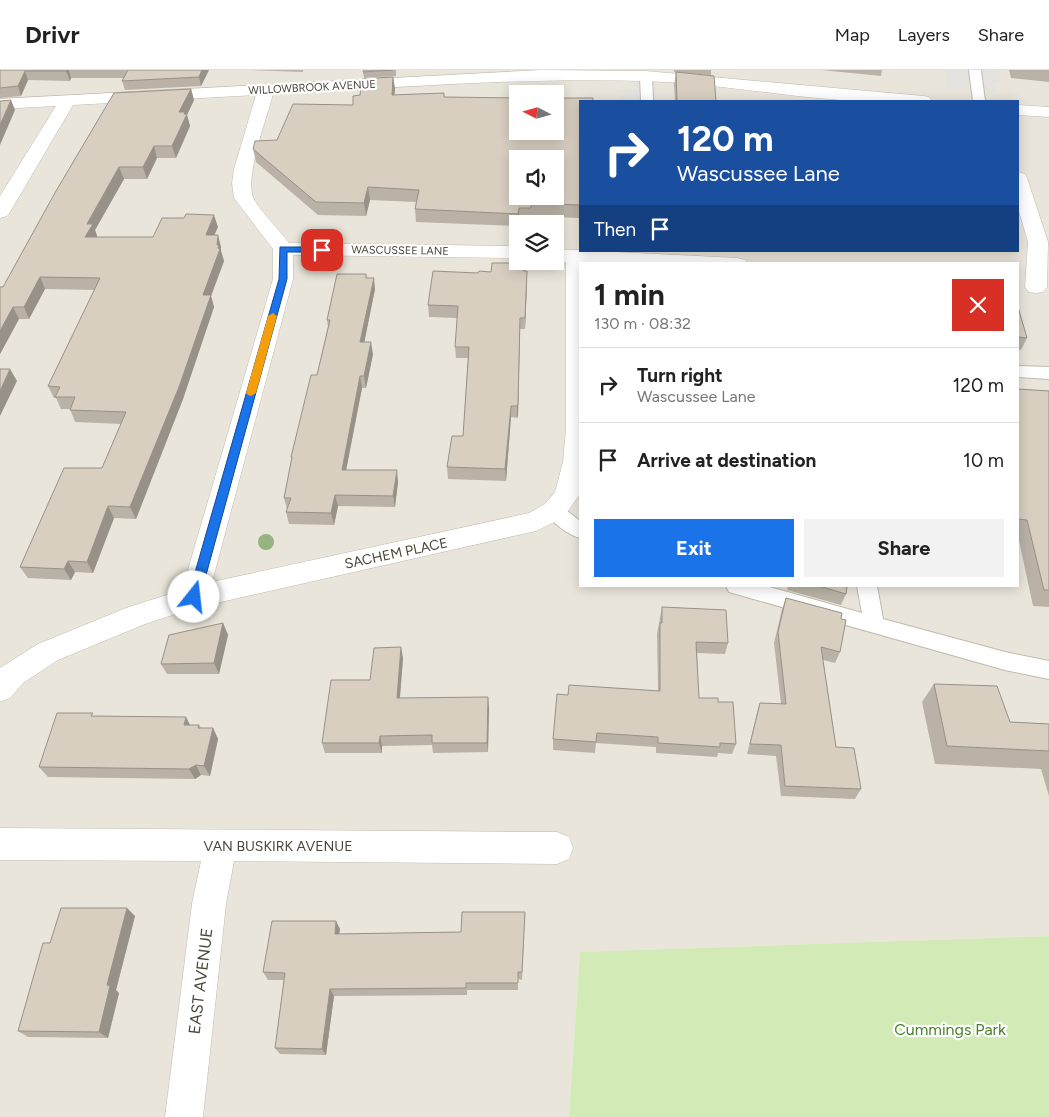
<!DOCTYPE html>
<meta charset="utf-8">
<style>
body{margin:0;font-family:Figtree,sans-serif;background:#f2f2f2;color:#222;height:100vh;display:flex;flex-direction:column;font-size:19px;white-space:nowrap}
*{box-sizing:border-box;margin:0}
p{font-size:16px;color:#767676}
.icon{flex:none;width:28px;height:28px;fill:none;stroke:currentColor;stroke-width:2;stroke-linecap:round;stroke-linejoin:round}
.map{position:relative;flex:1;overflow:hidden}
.sheet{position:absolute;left:579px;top:192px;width:440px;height:325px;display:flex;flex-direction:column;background:#fff;border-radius:0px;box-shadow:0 2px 12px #0003}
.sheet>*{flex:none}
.banner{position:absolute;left:579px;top:30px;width:440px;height:152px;border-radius:0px;box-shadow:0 2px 12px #0003;background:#1a4fa0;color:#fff;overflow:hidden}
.needle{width:32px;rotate:276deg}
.buttons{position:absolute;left:509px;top:15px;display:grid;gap:10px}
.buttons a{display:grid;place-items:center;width:55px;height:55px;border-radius:0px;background:#fff;box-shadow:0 2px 12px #0003;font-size:25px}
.pin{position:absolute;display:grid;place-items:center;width:42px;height:42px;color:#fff;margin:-21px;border-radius:10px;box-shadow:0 2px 8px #0006}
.me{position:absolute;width:55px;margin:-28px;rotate:16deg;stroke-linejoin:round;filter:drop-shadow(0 0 4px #0008)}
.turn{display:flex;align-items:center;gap:18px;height:105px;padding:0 15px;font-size:22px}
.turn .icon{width:65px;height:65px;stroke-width:2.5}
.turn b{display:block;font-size:35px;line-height:42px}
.then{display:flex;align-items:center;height:48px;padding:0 15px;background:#0003;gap:10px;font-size:19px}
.round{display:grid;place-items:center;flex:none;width:52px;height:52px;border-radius:0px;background:#f2f2f2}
.headline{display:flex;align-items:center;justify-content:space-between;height:85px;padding:0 15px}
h1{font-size:30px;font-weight:700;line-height:38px}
.primary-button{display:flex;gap:10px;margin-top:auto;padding:10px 15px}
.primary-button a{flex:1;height:58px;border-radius:0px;background:#1a73e8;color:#fff;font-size:20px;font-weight:700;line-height:58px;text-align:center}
.primary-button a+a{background:#f2f2f2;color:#222}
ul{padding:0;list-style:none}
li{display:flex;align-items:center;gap:15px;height:75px;padding:0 15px;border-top:1px solid #e0e0e0}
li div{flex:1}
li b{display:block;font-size:19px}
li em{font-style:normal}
header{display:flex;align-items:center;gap:30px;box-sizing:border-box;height:70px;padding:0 25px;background:#fff;border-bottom:1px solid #e0e0e0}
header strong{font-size:24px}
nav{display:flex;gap:28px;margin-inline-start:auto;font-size:18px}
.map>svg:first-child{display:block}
.residential{fill:#eae5da;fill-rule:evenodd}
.green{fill:#d2eab5}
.parking{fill:#e5e3e0}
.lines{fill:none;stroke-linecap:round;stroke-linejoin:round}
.service-casing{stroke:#c2bbae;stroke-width:2}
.minor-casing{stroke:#c2bbae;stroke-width:1}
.service{fill:#fff;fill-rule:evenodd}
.minor{fill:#fff;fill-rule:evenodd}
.tree{fill:#97b381}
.wall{fill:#bab2a6}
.shaded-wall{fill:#979187}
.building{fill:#d8cfc1;stroke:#979187;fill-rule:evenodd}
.route{fill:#1a73e8;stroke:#114b97}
.slow{fill:#f59e0b}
.labels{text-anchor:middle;stroke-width:4.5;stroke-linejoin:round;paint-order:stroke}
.far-street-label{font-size:11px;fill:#4b4439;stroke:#fff}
.street-label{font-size:14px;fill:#4b4439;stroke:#fff}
.near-street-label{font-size:16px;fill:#4b4439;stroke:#fff}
.near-park-label{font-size:16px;fill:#4a7f2a;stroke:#fff}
</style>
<header>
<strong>Drivr</strong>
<nav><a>Map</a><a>Layers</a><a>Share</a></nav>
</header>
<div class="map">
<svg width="1049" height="1047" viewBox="0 0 1049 1047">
<rect width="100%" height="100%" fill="#f6f3ec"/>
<path class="residential" d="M0,0H1049V866L580,882L569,1047H0ZM518,24H555V61H518ZM580,31H1018V181H580ZM518,89H555V126H518ZM518,154H555V191H518ZM580,194H1018V516H580Z"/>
<path class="green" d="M1049,866V1047H569L580,882Z"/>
<g class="parking">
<path d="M947,0H998L1001,12L994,13L996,22L947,17Z"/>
<path d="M636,12L656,13L657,31H621V20H635Z"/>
</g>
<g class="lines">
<defs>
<g id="service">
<path d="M969,0H981L985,31H973Z"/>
<path d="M646,2L652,6L653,31H641L640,6Z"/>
<path d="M1018,296L1049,297V309L1018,307Z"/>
<path d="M554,434L561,436L580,451V468C568,465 551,452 545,441L547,436Z"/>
<path d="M726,516H766L862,543L857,516H877L883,549L1005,582L1049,591V609L1005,600L736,524L729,522Z"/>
</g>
<g id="minor">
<path d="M541,0L646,1L923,26L929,27L932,31C836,38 740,14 644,11C521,7 397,18 273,24C267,48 245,105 253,127C258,139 280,161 289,173L518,176V188L293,185V209L212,512L529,443L545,434L555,422L563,392L566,359V192L555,191V179L738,188L745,190L748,194H580V424L563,448L536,461L194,538L145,554L58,590L23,613L10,628L0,632V598L38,574L126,538L182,520L273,209V179L234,128L232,113L234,99L256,25L73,35L10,142L7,146L0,148V126L56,36L0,39V29Z"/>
<path d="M1018,35L1049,37V47L1018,45Z"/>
<path d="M1018,102L1025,104L1027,108L1048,172L1047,217L1043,222L1036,223L1029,222L1025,217L1028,172L1018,138Z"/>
<path d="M0,758L557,762L569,767L573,778L569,789L557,794L234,791L226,834L203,1047H165L192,834L201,791L0,790Z"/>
</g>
</defs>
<use href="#service" class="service-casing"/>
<use href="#minor" class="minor-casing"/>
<use href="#service" class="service"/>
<use href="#minor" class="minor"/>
</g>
<circle class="tree" cx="266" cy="472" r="8"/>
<g class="wall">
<path d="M0,0H209L201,16L125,20L122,11L123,8H71L70,11L28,10L21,26L0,28Z"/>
<path d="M250,0H303V2Z"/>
<path d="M396,0V6L364,8L363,2Z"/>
<path d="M674,0H711V5L674,2Z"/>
<path d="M821,0H882L881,6Z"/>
<path d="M1009,0H1049V12L1011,8Z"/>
<path d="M676,2L716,31H675L674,15Z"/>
<path d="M393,7L395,19L394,25L444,27L580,31V148L531,146V151H519V154H518V156L416,152L415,139L416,132L370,130L366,146L318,145L256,92L253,79L277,70L353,35L360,25Z"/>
<path d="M191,19L194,30L187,45L190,56L176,88H157L147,109H124L95,160L97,166V167H153L218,157L214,165L221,177V181L224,191L211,226L214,237L183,329L136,449L114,448L93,503L75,502L71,510L28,508L20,497L102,398L121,354L75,352L70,339H61L56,328H54L48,316L95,220L45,219L29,249H19L0,284V217H3Z"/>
<path d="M523,193V201L527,212L525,259H520L518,346L517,348L511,347L506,411L448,409L447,397L463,366L468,288H456L455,277L457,248L429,247L428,235L478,203L491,202Z"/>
<path d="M366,204L367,208L375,219L364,272L373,284L366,318H362L346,400L398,412L395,437L338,436L334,455L289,454L286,442L287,439L284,428L292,391L291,387L317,305L328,257L327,250Z"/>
<path d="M1018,237L1027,268L1021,280H1018Z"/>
<path d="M1018,319L1049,321V537L1033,536L1018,466Z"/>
<path d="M788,516H847L846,524L841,535L787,520Z"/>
<path d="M786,528L841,549L840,582L835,593L823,590L836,677L861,719L855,729L781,726L776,686L747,684L757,644L760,633L781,634L774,573L782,539Z"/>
<path d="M662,537L728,573L725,584L697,583L699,628L718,632L736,674L732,684L718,683L717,687L656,683V677L596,673L595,683L553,680V669L568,625L658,621L657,564Z"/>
<path d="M223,553L228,565L219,604H167L161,594Z"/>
<path d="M403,588L400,628L489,637L488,682L433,683L432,675L382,676V683H325L322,673L370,610Z"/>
<path d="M934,614L1010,652L1049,654V726L1041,699L935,694L922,632Z"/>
<path d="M95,646L190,655H199L201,658H213L218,669L210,706L201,705L195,709L48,707L39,697Z"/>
<path d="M525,842L522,910L518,909V920H467V925L334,926L326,985L280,984L275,978L284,910H268L263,902L340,859L339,864L461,862Z"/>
<path d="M135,846L116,920L119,923L108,968L28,967L18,961L50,873Z"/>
</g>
<g class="shaded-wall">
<path d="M67,0H69L71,8L70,11L66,1Z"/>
<path d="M202,0H209L201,16L199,7Z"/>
<path d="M25,1L28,10L21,26L18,16Z"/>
<path d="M393,7L395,19L393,37L392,25Z"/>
<path d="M191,19L194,30L187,45L190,56L176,88L172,76L179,42Z"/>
<path d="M11,30L15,40L0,75V55Z"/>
<path d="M154,76L157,88L147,109L143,97Z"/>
<path d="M119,97L124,109L95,160L97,166L90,179L85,167L87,154Z"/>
<path d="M368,117L370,130L366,146L364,133Z"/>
<path d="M519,138V154H518V144Z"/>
<path d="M214,145L218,157L209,177L206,165Z"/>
<path d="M218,165L221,177V181L224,191L211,226L214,237L183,329L136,449L130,437L203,225L217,175Z"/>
<path d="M527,201V212L525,259V248Z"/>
<path d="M40,207L45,219L29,249L24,237Z"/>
<path d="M374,208L375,219L362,284L360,272Z"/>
<path d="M13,237L19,249L0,284V261Z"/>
<path d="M520,259L518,346L517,348V336Z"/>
<path d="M371,272L373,284L366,318L364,306Z"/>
<path d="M10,299L17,311L0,346V321Z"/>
<path d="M360,306L362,318L344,411L342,400Z"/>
<path d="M511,336V347L506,411L505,399Z"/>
<path d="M397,400L398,412L395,437L393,426Z"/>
<path d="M335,425L338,436L334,455L331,443Z"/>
<path d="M108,436L114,448L93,503L87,492Z"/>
<path d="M68,491L75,502L71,510L64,499Z"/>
<path d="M223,553L228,565L219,604L214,593Z"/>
<path d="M401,577L403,588L399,638L397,628Z"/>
<path d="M488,627L489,637L488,682L487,673Z"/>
<path d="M186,647L191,657L184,655Z"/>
<path d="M213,658L218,669L210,706L204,696Z"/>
<path d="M380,666L382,676V683L379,673Z"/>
<path d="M196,695L201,705L195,709L189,699Z"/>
<path d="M127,838L135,846L116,920L119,923L108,968L99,962L107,915Z"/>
<path d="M336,851L340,859L338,872L335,864Z"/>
<path d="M330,919L334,926L326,985L322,979Z"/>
</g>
<g class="building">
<path d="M0,0H67L66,1H25L18,16L0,18Z"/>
<path d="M128,0H202L199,7L122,11Z"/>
<path d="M364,0H393L363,2Z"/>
<path d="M676,2L714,6L716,31H677Z"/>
<path d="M393,7L392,25L444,23V27L518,28V61H555V28H593V31H580V135L531,133V138H519L518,144L415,139L419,120L368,117L364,133L316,132L253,79L255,71L277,70L293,34L353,35V26L360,25L362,9ZM518,89H555V126H518Z"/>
<path d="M191,19L179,42H185L184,44H187L172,76H154L143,97H119L87,154H93L85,167H153L162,148H184L186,144L214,145L206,165H218L217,175H219L218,178L220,179L203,225H211L179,317L130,437L108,436L87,492L68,491L64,499L20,497L64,398H102L126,342L70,340L75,327H55L60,317L48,316L100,208L40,207L24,237H13L0,261V217H3L56,121L114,23Z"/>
<path d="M11,30L0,55V31Z"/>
<path d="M492,193H523V201H527L525,248H520L518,334L517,336H511L505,399L447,397L452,366H463L469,277H455L458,236L428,235L433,201L478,203L479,201L491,202Z"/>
<path d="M337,204H366V208H374L360,272H371L364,306H360L342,400H397L393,426L335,425L331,443L286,442L291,428H284L292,387H291L311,305H317L330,250H327Z"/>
<path d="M1018,237L1027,268L1018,267Z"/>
<path d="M0,299H10L0,321Z"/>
<path d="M1018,319L1049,321V520H1044L1027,450L1018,449Z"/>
<path d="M819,516H847L846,524Z"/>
<path d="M786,528L842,543L841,549L846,550L840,582L821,577L836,677L854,678L861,719L785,716L781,675L750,674L760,633L786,634L778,562Z"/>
<path d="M662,537L726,540L728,573L696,572L699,628H718V632H733L736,674L720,673V677L658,673V667L597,663L596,672L553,669L557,624L568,625L569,615L660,621V553H662Z"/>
<path d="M223,553L214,593L161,594L169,565Z"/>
<path d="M401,577L397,628L488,627L487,673H432V665L380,666L379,673H322L331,610H370L374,578Z"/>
<path d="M934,614L997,616L1010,652L1049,654V681L947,676Z"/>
<path d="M57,643H93L91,646L186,647L184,655H199L198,658H213L204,696L196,695L189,699L39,697Z"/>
<path d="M61,838H127L107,915L110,916L99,962L18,961L43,873H50Z"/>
<path d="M462,842H525L522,902H518V913H466V918L330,919L322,979L275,978L285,903L263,902L272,851H336L335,864L461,862Z"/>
</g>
<path class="route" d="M280,177H322L327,180L322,182H287V209L200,527L194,532L188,527L279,209Z"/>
<path class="slow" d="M273,243L277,246L256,323L251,326L248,325L246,323L268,246Z"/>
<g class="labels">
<g class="far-street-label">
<text transform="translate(312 17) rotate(-3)" y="4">WILLOWBROOK AVENUE</text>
<text transform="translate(400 180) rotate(1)" y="4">WASCUSSEE LANE</text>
</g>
<g class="street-label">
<text transform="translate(396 483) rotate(-12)" y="5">SACHEM PLACE</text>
<text x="278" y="781">VAN BUSKIRK AVENUE</text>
</g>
<g class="near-street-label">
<text transform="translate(200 911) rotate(-83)" y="6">EAST AVENUE</text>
</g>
<g class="near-park-label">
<text x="950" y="965">Cummings Park</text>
</g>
</g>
</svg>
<div class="buttons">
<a><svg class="needle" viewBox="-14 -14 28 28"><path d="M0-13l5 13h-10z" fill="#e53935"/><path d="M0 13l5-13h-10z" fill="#767676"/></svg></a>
<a><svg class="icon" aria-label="sound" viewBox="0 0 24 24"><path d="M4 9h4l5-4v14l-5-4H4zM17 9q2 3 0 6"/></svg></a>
<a><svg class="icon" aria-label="layers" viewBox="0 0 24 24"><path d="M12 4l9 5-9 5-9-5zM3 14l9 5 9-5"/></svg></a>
</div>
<div class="pin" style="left:322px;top:180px;background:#d93025"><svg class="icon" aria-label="arrive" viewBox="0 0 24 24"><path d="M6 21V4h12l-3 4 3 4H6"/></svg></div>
<svg class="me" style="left:194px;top:527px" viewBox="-20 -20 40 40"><circle r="19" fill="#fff"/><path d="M0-13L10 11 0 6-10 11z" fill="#1a73e8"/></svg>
<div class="banner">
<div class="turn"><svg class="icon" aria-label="right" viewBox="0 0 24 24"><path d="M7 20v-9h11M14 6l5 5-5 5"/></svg><div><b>120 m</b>Wascussee Lane</div></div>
<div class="then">Then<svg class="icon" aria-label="arrive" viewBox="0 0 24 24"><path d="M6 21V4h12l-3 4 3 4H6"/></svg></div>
</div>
<section class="sheet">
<div class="headline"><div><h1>1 min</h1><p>130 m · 08:32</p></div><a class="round" style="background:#d93025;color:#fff"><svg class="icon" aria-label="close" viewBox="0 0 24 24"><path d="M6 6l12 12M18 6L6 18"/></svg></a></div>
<ul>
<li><svg class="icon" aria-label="right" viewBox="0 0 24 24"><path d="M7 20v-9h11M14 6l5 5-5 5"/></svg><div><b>Turn right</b><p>Wascussee Lane</p></div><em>120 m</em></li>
<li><svg class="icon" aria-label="arrive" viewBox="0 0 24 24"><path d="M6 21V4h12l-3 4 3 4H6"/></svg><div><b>Arrive at destination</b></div><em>10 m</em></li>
</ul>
<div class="primary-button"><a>Exit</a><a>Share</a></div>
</section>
</div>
